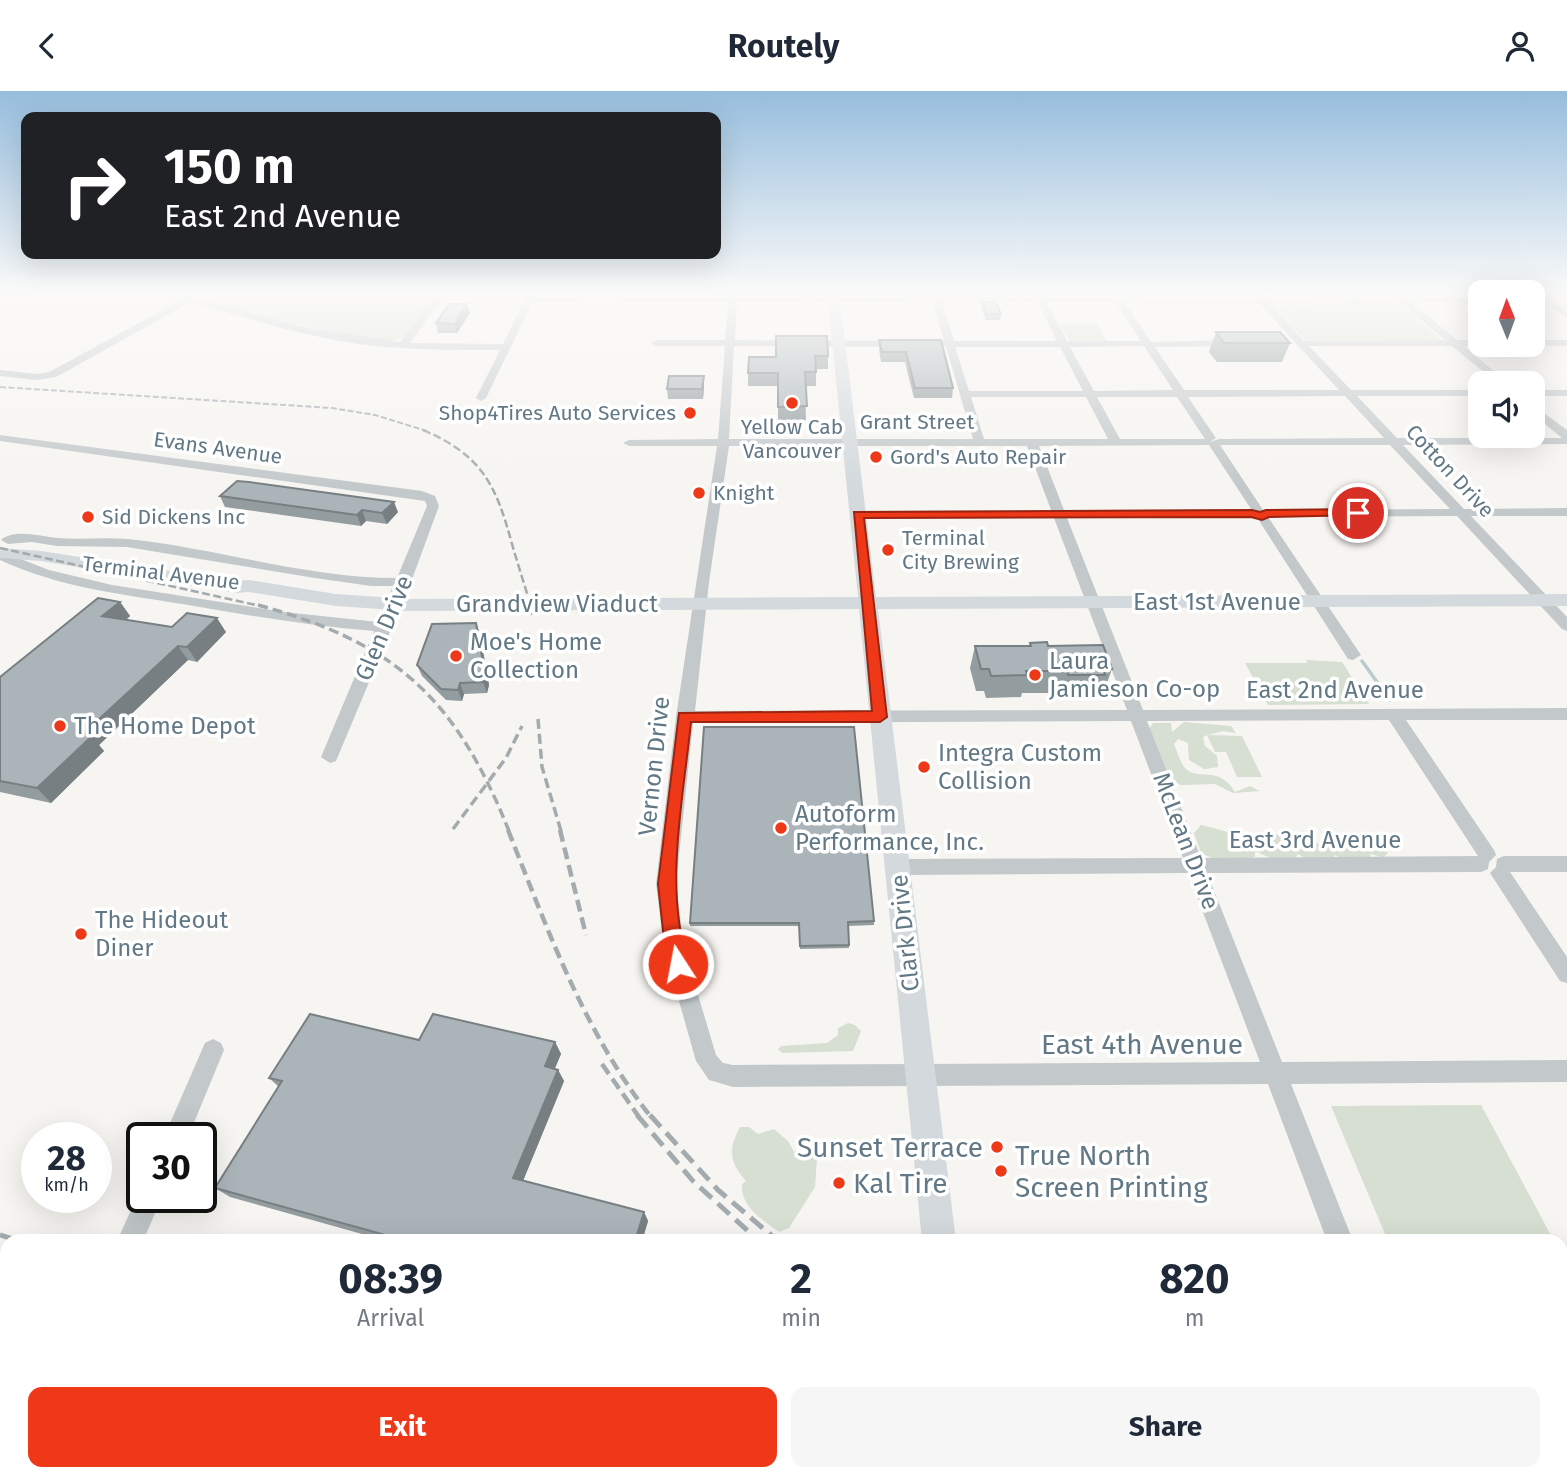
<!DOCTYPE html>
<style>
body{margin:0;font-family:"Fira Sans",sans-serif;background:#f6f6f7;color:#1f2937;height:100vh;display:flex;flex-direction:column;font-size:26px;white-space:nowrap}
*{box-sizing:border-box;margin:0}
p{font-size:23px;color:#747a83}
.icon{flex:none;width:38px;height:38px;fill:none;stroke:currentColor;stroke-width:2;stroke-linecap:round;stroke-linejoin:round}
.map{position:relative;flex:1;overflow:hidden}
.drawer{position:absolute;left:0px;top:1143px;width:1568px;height:247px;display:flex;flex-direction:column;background:#fff;border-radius:21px 21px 0 0;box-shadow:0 7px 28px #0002}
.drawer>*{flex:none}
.guide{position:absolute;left:21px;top:21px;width:700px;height:147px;border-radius:14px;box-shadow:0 7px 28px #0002;background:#202124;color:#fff;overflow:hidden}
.needle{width:46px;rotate:359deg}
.buttons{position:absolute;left:1468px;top:189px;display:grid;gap:14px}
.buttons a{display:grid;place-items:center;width:77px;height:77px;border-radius:14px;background:#fff;box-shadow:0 7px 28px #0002;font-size:35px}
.speed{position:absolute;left:21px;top:1031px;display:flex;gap:14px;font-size:35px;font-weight:700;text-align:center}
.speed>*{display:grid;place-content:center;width:91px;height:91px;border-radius:50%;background:#fff;box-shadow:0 7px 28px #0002;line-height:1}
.speed small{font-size:18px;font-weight:400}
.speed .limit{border:4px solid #111;border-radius:10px;background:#fff;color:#111}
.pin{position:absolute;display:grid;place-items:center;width:60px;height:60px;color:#fff;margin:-30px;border:4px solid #fff;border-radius:50%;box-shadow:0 2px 7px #0007}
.me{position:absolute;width:77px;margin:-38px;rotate:349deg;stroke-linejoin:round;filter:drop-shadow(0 0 5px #0008)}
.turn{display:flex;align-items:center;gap:24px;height:147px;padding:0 28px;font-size:32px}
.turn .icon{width:91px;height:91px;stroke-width:2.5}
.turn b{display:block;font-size:49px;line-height:60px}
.eta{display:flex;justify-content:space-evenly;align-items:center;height:119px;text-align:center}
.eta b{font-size:42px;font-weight:700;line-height:49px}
.primary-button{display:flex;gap:14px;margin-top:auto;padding:14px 28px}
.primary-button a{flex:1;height:80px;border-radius:14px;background:#ef3818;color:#fff;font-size:28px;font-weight:700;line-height:80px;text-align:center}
.primary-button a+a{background:#f6f6f7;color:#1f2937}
header{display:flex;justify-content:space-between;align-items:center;height:91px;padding:0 28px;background:#fff;font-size:32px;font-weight:700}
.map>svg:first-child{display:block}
.green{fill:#d7ded2}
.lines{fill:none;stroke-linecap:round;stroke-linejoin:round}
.stream-far1{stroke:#bbcacd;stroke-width:2}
.stream{stroke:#bbcacd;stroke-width:3.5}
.minor{fill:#c3c8ca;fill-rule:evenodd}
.major{fill:#d3d9dd;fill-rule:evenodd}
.rail-far4{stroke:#a3abaf;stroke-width:2;stroke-dasharray:6 2.5;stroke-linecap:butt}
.rail-far3{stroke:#a3abaf;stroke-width:2.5;stroke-dasharray:8 3.5;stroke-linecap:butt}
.rail-far2{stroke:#a3abaf;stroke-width:3.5;stroke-dasharray:10 5;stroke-linecap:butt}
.rail-far1{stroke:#a3abaf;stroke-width:4.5;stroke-dasharray:12 6;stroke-linecap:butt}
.rail{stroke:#a3abaf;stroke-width:5;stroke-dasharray:16 8;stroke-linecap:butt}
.wall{fill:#939c9f}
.shaded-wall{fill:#787f82}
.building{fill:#abb5b9;stroke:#787f82;stroke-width:2}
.route{fill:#ef3818;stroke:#9b2410;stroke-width:2}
.poi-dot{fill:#ef3818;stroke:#fff;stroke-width:2.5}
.labels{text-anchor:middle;stroke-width:7;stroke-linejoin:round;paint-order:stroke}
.far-poi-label{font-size:21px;fill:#627885;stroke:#fff;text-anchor:start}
.far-street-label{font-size:21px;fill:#627885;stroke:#fff}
.street-label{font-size:24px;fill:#627885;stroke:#fff}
.poi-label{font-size:24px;fill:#627885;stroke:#fff;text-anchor:start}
.near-street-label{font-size:28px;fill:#627885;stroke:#fff}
.near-poi-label{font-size:28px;fill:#627885;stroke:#fff;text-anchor:start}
</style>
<header><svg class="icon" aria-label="back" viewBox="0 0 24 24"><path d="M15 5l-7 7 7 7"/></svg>Routely<svg class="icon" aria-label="person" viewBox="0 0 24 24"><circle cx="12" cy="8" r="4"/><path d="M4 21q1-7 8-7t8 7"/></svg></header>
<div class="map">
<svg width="1567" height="1388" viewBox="0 0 1567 1388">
<rect width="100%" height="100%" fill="#f6f5f1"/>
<g class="green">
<path d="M180,201H437C426,215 416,240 400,248C377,260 213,211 180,201Z"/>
<path d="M1357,211L1400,213L1442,249L1306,250L1270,214Z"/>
<path d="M1096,232L1107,251L1070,250L1059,233Z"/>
<path d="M1306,569L1342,571L1369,613L1268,614L1245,572H1307Z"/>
<path d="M1184,631L1231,635L1236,642L1223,640L1208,644L1242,645L1262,686H1237L1226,661H1215L1207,644L1203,646L1205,655L1217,665L1218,676L1204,678L1189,669L1188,652L1178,648L1174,653C1177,660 1180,672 1186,678C1199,690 1219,674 1235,701L1250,695L1260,700L1233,702L1215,693L1181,694L1168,687L1148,639L1153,632H1171L1172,641Z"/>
<path d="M1201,734C1221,738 1242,747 1262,748L1268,739L1283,746L1302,740L1320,754L1332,751L1346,758V755L1360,754L1368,759L1375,755L1388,761L1384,767L1371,763L1369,767L1344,768L1334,764V767L1307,768L1298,763L1295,767L1272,768L1255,760V766L1220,771L1201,762L1194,742Z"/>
<path d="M848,932L855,934L861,940L853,960L782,962L778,958L781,955L827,952L838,944V937Z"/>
<path d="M1481,1014L1554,1150H1388L1331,1015Z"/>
<path d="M740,1036H749L758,1043L774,1038L788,1050L794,1061L804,1056L817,1067L815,1096L789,1137L779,1141C763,1129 740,1116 742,1093L746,1090C729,1071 728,1058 740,1036Z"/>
<path d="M1043,1383H1139L1149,1388H1049Z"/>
</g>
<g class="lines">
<path class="stream-far1" d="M1296,218L1307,220"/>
<path class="stream" d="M1362,570L1390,609"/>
<g class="minor">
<path d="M163,201H177L307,237L400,251L437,201H537L535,206H576L580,209L576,212H532L486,307L481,310L476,307L500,259C458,259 417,259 375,255C313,248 252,229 191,211L56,286L37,289L0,285V279L37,283L49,281L183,208ZM443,206H526L503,253L410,252Z"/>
<path d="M729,201H737V206H931L930,201H939L940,206L1035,207L1033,201H1041L1044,207H1255L1259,203L1265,207H1308L1313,210L1311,212L1270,213L1304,250L1445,249L1401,212L1352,213L1347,210L1352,207H1395L1389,201H1399L1406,207L1480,206V212H1412L1457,249H1480V254H1483L1464,255L1508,292H1497L1452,255H1309L1351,299H1470L1475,302L1470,305H1357L1397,347H1562L1533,323V314L1567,339V353L1403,354L1464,418L1567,417V425H1471L1567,526V540L1562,538L1457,425L1268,426L1361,564L1353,569L1348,568L1256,425L1067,427L1143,619L1567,617V629H1406L1494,759L1496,764L1489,771L1488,778L1481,781L1207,782L1282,971L1567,969V991L1291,993L1353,1150H1327L1268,993L733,996L709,989L696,970L664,857L656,793L676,626L717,355H629L623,352L629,349L718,348L725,255H656L651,252L656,249H725L728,211H623L619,208L623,205L728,206ZM737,211L933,212L944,250L735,249ZM942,212H1038L1057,250H954ZM1047,212H1116L1141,250H1067ZM1125,212L1260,213L1339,299H1184L1155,256L1236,255L1241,252L1236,249L1151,251ZM734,255L946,256L973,348H729ZM1144,255L1173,299L1094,300L1070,256ZM955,256H1060L1083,300H969ZM1345,305L1384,347L1219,348L1210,351L1216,347L1188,306ZM971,306H1086L1108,348H984ZM1097,306H1177L1205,348H1120ZM1209,354L1251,418L1064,419L1039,355ZM1220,354H1390L1450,418L1263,419ZM729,355H1027L1051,419L858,420L852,424L858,428L1054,427L1127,619L695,620L709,491ZM1389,629L1478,765L1201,767L1147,630ZM1131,630L1183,767L897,768L890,771L888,776L890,781L897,784L1188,782L1260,971L733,974L723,972L716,964L684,857L676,793L693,632Z"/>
<path d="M1533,201H1539L1567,220V227L1533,205Z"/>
<path d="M1533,249H1567V255L1530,254H1533Z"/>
<rect x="1533" y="299" width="34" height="6"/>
<path d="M0,344L422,400L435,405L439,415L411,491L336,670L330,672L321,666L374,540C310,535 246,524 182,513C120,503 58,496 0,469V460L49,479L112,494L284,521L378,531L393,495H371L315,487L127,456L57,455L32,451L8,453L1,449C15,437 41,446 58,447C81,449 105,446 127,448C217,457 306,487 397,487L427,415L425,410L0,350Z"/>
<path d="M1504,765H1567V781H1510L1567,866V892L1560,890L1490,782L1496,776L1497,768Z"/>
<path d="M213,948L221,952L224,959L188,1046H164L205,952Z"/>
<path d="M141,1097L142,1106H162L143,1150H117Z"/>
<path d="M14,1382H44L42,1388H12Z"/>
<path d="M1294,1382H1333L1335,1388H1297Z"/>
<path d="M1414,1382H1444L1446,1388H1416Z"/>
</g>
<g class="major">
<path d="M827,201H839L876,506L1567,503V515L878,518L956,1150H922L859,518L409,520L336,515L249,501L235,502L41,470L0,467V457L41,460L235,490L249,489L336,503L409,508L858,506Z"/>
<rect x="947" y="1382" width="38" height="6"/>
</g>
<path class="rail-far4" d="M0,296L332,317L375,324L427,340"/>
<g class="rail-far3">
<path d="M423,339C482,364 496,394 512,453C518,474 525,495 531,516"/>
<path d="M0,457L265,516"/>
</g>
<g class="rail-far2">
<path d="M258,514C397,552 456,608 509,740"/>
<path d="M530,514L534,528"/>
<path d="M538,628L542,676L561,740"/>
<path d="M453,738L506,667L522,635"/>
</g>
<g class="rail-far1">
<path d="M508,739C548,839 583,939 651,1026"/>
<path d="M560,739L586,844"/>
<path d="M602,973L639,1026"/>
</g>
<g class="rail">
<path d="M637,1024L693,1090L759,1150"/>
<path d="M650,1024L718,1099L778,1150"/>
<path d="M0,1144L19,1150"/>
<path d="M2,1219L7,1220"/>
<path d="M0,1235L7,1237"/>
<path d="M465,1382L483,1388"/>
<path d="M530,1382L548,1388"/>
<path d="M795,1382L807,1388"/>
<path d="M944,1382L952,1388"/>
<path d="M1152,1382L1163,1388"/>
<path d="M1184,1382L1195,1388"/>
</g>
</g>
<g class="wall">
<path d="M1319,201H1340L1339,202H1321Z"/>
<path d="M982,211L1001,223L1000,229H986L981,217Z"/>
<path d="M467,213L470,222L457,242H438L436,232Z"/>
<path d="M1216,241L1290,252L1282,271H1217L1209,261Z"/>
<path d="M879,249H941L953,297L952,307H914L905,271H881L879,259Z"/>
<path d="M828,265V278H816V295H805L806,329H778V295H748V282L776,266Z"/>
<path d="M704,295L703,308H668L667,298Z"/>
<path d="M220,405L398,421L387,433L366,430L361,435L225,416Z"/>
<path d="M120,511L130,525L126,529L172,536L226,541L197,571L188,569L99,654L104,660L51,712L0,701V586Z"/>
<path d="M476,532L480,543L489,594L487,602L464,603L462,610L446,609L422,585L417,574Z"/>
<path d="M1030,552L1048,555L1112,578L1104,600H1099L1097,606H1061L1059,602H1022L1021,606L986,607L984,600H976L970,577L975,555H1029Z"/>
<path d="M874,830V834L848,835L849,857L800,858L799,835H690V832Z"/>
<path d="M419,949L555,951L561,963L554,978L558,979L564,990L523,1090L644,1121L648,1130L642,1150H387L230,1106L215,1097L279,996L269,987Z"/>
</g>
<g class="shaded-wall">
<path d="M467,213L470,222L457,242L455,233Z"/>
<path d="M704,285V295L703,308L702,298Z"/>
<path d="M394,411L398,421L387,433L382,422Z"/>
<path d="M362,419L366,430L361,435L357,424Z"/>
<path d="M120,511L130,525L113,540L102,525Z"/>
<path d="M217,527L226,541L197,571L187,556Z"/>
<path d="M476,532L480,543L489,594L487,602L483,591Z"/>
<path d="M178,555L188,569L99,654L104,660L51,712L37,697L83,643Z"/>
<path d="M460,592L464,603L462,610L458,599Z"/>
<path d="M555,951L561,963L551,987L545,975Z"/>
<path d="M558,979L564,990L520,1097L513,1087Z"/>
<path d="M644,1121L648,1130L642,1150H635Z"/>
</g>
<g class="building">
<path d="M982,211H996L1001,223H987Z"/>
<path d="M449,213H467L455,233L436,232Z"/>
<path d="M1216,241H1280L1290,252H1224Z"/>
<path d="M776,245H827L828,265H815L816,281H805L807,315L778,316V282H748L749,266H776Z"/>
<path d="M879,249H941L953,297H915L906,261H882Z"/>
<path d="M669,285H704L702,298H667Z"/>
<path d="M237,390L249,391L394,411L382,422L362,419L357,424L220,405Z"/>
<path d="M98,507L120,511L102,525L172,536L187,522L217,527L187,556L178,555L83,643L92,645L37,697L0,690V586Z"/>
<path d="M476,532L485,583L483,591L460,592L458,599L441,598L417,574L432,533Z"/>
<path d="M1047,551L1048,555L1103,554L1112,578H1103L1105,584H1068L1067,580H1026L1027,584L991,585L989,578H981L975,555H1031L1030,552Z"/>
<path d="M704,636H854L874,830L848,831L849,854L800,855L799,832H690Z"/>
<path d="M310,923L419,949L433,923L555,951L545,975L558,979L513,1087L644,1121L635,1150H407L215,1097L282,990L269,987Z"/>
</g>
<linearGradient id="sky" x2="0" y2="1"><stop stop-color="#96bddd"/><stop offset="0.51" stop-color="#fbfaf9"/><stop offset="1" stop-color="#fbfaf9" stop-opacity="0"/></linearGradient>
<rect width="1567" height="396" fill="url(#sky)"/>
<path class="route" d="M1358,418L1362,419V424L1269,426L1262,429L1251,426L864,427L887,626L880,631H691C683,710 664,795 688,873L685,879L678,881L672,879L665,858L658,793L679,622L872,620L854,421L1252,419L1260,421L1266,419Z"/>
<g class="poi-dot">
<circle cx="792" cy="312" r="7"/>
<circle cx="690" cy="322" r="7"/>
<circle cx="876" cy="366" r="7"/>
<circle cx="699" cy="402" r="7"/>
<circle cx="88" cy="426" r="7"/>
<circle cx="888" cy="459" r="7"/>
<circle cx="456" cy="565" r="7"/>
<circle cx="1035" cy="584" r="7"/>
<circle cx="60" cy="635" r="7"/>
<circle cx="924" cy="676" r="7"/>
<circle cx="781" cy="737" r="7"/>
<circle cx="81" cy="843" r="7"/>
<circle cx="997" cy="1056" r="7"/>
<circle cx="1001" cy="1080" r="7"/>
<circle cx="839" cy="1092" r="7"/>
</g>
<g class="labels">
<g class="far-poi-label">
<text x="676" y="329" text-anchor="end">Shop4Tires Auto Services</text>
<text x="792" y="343" text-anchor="middle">Yellow Cab<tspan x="792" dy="24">Vancouver</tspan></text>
<text x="890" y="373">Gord's Auto Repair</text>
<text x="713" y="409">Knight</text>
<text x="102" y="433">Sid Dickens Inc</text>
<text x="902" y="454">Terminal<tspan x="902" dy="24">City Brewing</tspan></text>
</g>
<g class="far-street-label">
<text x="917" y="338">Grant Street</text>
<text transform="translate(218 357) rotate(8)" y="7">Evans Avenue</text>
<text transform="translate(1450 380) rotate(47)" y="7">Cotton Drive</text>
<text transform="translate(161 482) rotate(7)" y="7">Terminal Avenue</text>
</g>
<g class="street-label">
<text x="1217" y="519">East 1st Avenue</text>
<text x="557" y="521">Grandview Viaduct</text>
<text transform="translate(384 537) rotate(-67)" y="8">Glen Drive</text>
<text x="1335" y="607">East 2nd Avenue</text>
<text transform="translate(654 675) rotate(-84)" y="8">Vernon Drive</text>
<text x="1315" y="757">East 3rd Avenue</text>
<text transform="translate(1186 750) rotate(69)" y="8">McLean Drive</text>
<text transform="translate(905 842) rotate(-96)" y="8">Clark Drive</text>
</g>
<g class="poi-label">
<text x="470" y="559">Moe's Home<tspan x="470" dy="28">Collection</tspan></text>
<text x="1049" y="578">Laura<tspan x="1049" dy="28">Jamieson Co-op</tspan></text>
<text x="74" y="643">The Home Depot</text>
<text x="938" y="670">Integra Custom<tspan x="938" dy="28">Collision</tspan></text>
<text x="795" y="731">Autoform<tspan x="795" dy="28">Performance, Inc.</tspan></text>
<text x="95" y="837">The Hideout<tspan x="95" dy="28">Diner</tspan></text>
</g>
<g class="near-street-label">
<text x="1142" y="963">East 4th Avenue</text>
</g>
<g class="near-poi-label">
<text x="983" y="1066" text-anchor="end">Sunset Terrace</text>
<text x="1015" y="1074">True North<tspan x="1015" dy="32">Screen Printing</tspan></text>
<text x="853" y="1102">Kal Tire</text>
</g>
</g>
</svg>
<div class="buttons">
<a><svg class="needle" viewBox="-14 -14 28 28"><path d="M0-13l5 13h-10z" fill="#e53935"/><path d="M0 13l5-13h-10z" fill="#747a83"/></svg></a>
<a><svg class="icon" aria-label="sound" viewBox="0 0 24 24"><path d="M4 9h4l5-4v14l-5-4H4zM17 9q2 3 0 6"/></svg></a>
</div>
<div class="speed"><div>28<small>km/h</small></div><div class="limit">30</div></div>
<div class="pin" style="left:1358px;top:422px;background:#d93025"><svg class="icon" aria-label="arrive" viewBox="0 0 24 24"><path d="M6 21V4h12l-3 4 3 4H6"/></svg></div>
<svg class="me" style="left:678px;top:873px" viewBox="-20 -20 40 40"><circle r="17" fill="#ef3818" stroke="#fff" stroke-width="3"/><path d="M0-11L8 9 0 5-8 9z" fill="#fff"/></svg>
<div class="guide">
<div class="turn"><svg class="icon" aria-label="right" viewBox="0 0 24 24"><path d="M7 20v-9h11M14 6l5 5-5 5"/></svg><div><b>150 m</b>East 2nd Avenue</div></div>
</div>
<section class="drawer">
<div class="eta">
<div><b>08:39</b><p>Arrival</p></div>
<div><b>2</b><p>min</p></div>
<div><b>820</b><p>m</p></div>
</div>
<div class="primary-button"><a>Exit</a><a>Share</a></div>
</section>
</div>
